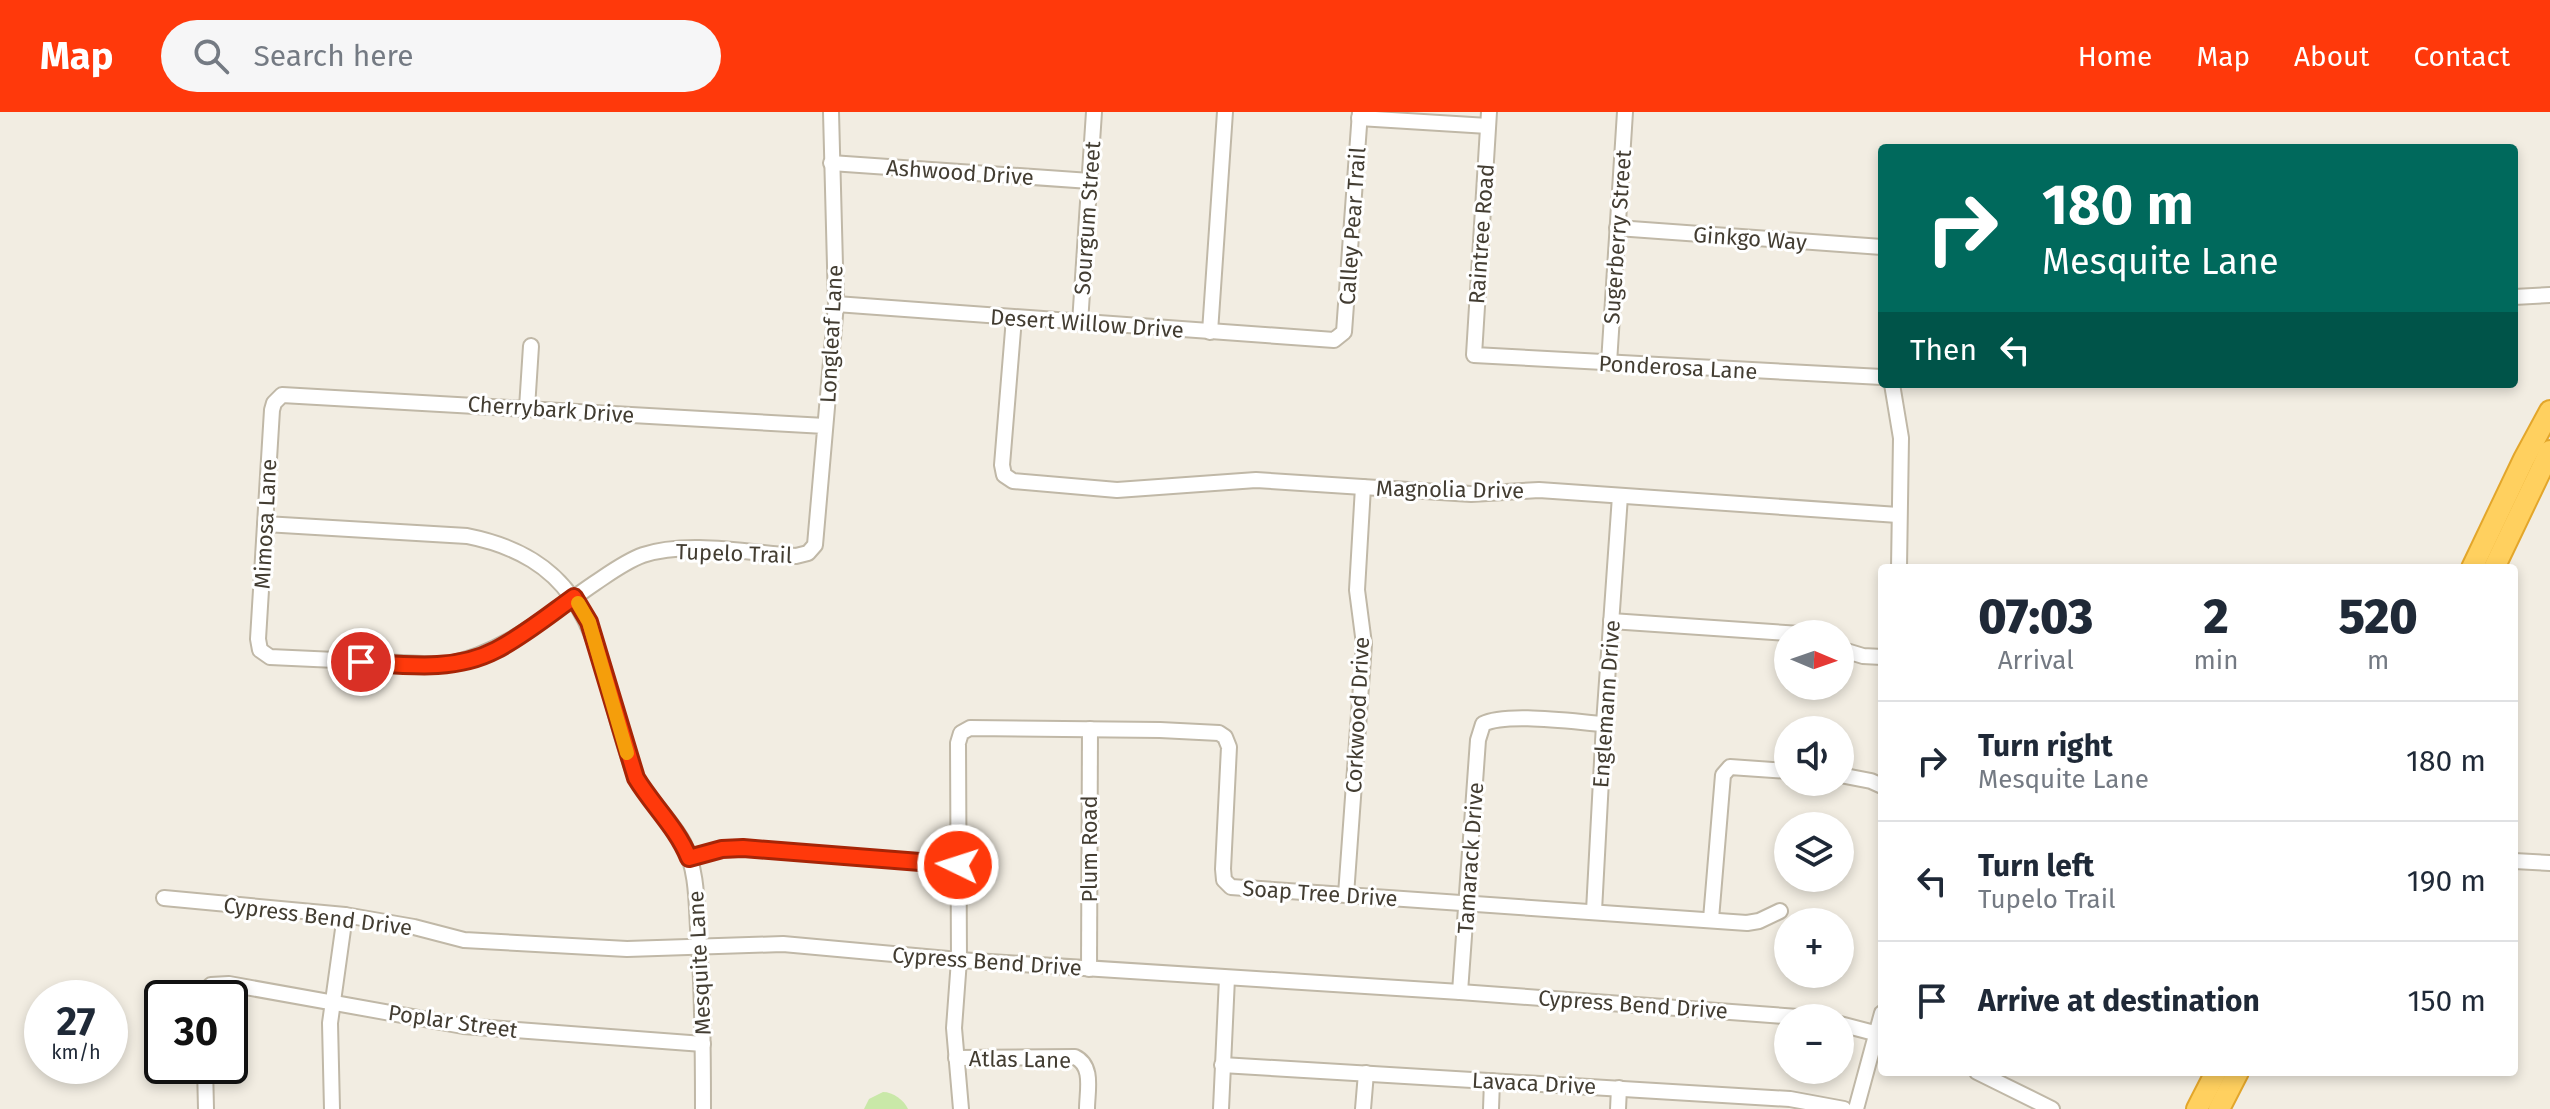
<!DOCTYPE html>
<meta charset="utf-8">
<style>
body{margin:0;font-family:"Fira Sans",sans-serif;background:#f6f6f7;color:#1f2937;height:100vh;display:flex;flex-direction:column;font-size:30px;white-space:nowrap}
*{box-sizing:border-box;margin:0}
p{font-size:26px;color:#747a83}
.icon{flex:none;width:44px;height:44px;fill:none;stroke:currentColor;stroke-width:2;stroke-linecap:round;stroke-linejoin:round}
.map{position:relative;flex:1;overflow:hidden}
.side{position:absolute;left:1878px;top:452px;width:640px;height:512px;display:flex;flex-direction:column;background:#fff;border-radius:8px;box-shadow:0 4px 12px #0003}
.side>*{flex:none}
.top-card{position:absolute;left:1878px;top:32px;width:640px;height:244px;border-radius:8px;box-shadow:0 4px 12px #0003;background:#00695c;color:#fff;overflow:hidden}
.needle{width:52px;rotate:92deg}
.tools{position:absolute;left:1774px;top:508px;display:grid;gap:16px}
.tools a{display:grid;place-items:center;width:80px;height:80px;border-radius:50%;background:#fff;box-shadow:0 4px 12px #0003;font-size:40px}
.speed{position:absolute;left:24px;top:868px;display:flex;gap:16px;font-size:40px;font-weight:700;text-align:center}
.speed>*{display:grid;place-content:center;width:104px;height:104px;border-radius:50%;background:#fff;box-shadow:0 4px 12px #0003;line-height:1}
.speed small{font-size:20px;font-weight:400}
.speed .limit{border:4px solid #111;border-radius:12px;background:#fff;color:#111}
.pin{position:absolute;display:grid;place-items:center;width:68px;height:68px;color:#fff;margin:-34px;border:4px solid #fff;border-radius:50%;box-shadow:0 2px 8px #0007}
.me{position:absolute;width:88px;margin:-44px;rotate:274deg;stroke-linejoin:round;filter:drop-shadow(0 0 6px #0008)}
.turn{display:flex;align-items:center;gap:28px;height:168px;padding:0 32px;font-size:36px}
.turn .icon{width:104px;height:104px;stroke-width:2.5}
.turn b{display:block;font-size:56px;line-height:68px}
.then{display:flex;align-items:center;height:76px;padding:0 32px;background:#0003;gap:16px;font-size:30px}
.eta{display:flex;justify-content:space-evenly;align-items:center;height:136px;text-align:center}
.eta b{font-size:48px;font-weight:800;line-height:56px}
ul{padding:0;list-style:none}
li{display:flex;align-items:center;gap:24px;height:120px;padding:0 32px;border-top:2px solid #e0e1e3}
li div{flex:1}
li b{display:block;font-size:30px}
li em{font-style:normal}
header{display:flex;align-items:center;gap:48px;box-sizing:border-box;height:112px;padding:0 40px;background:#ff390b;color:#fff}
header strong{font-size:38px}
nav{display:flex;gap:44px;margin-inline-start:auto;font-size:28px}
.search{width:560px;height:72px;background:#f6f6f7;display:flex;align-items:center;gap:20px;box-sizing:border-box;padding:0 28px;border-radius:44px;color:#747a83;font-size:30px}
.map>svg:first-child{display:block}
.green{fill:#c9e8a8}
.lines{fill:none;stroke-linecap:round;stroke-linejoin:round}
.minor-casing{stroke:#c0b8a7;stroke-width:18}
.highway-casing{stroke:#e3a62b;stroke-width:24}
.minor{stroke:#fff;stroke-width:14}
.highway{stroke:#ffd05f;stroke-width:20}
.route-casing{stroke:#a62507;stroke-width:20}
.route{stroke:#ff390b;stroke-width:14}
.slow{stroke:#f59e0b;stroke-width:14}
.labels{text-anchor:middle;stroke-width:6;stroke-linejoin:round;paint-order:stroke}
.street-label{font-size:22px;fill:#433d32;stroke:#fff}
</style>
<header>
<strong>Map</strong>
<div class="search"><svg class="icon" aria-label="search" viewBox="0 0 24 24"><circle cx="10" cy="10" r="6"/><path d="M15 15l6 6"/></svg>Search here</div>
<nav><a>Home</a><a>Map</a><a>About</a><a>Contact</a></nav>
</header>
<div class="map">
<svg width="2550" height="997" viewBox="0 0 2550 997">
<rect width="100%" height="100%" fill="#f2ede2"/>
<path class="green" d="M883,980C893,980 904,988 908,997H864L869,987Z"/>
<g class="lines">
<defs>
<g id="minor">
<path d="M1489,0L1474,243L1882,265"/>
<path d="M1359,6L1488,14"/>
<path d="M831,51L1090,69"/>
<path d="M1617,116L1882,135"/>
<path d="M2514,185L2550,183"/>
<path d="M836,192L1334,228L1344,220L1360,0"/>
<path d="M1014,206L1002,353L1004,363L1013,369L1117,378L1256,368L1471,382L1539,378L1898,403"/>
<path d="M1080,211L1094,0"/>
<path d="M1210,220L1225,0"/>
<path d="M1609,251L1625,0"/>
<path d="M1892,272L1901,326L1899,456"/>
<path d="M527,296L531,234"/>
<path d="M825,314L282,283L274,291L272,298L258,527L260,538L270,545L445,553C503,542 548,503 595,471C610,461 626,449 643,443C687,428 750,441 796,444L808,441L815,433L836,192L831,0"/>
<path d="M265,412L467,424C608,452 594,559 636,666C650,689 671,708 683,730C699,761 696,798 699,832C703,887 703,942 703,997"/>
<path d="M1611,509L1801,522"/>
<path d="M1840,537L1863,544L1882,545"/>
<path d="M1840,663L1871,669L1882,674"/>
<path d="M689,746L722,737L743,736L958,753"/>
<path d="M2514,749L2550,751"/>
<path d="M1346,783L1364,532L1357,478L1363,375"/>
<path d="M164,786L345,803L414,815L464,828L627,837L783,832L959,848L1460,880L1812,906"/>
<path d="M1594,799L1604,612L1620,384"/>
<path d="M1711,807L1723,663L1730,655L1788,659"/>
<path d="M1089,857L1090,617"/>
<path d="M1460,880L1478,628L1483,612C1506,600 1575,610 1604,612"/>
<path d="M203,886V881L211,873L229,872L463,914L703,932"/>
<path d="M1840,912L1882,923"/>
<path d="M956,946L1075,945C1094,954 1087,979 1087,997"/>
<path d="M1222,953L1790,987L1844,997"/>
<path d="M205,954L206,997"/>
<path d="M1977,960L2052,997"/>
<path d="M332,997L330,911L345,803"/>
<path d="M961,997L954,916L959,848L958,631L961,621L970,616L1160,618L1219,621L1225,625L1229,635L1223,757L1224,768L1231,775L1747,811L1759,809L1780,799"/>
<path d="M1221,997L1227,866"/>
<path d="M1363,997L1366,961"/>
<path d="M1491,997L1492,969"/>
<path d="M1618,997L1619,976"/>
<path d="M1856,997L1882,901"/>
</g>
<g id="highway">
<path d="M2472,456L2524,347L2550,299"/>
<path d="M2494,456L2550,339"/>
<path d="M2197,997L2216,960"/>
<path d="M2219,997L2238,960"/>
</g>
</defs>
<use href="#minor" class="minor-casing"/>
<use href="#highway" class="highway-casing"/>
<use href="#minor" class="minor"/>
<use href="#highway" class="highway"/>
</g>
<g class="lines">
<defs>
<path id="route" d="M361,550C406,553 454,560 496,538C523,524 549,503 574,485L589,510L636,666C653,694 677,716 689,746L722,737L743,736L958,753"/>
</defs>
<use href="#route" class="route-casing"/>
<use href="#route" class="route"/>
<path class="slow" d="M578,491L589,510L627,641"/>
</g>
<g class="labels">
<g class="street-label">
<text transform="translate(960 60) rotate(4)" y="8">Ashwood Drive</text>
<text transform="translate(1087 106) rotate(-86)" y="8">Sourgum Street</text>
<text transform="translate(1352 114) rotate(-86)" y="8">Calley Pear Trail</text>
<text transform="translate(1481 122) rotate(-86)" y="8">Raintree Road</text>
<text transform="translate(1617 125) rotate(-86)" y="8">Sugerberry Street</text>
<text transform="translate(1750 126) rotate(4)" y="8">Ginkgo Way</text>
<text transform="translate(1087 211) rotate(4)" y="8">Desert Willow Drive</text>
<text transform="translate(831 222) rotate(-87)" y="8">Longleaf Lane</text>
<text transform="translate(1678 255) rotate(3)" y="8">Ponderosa Lane</text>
<text transform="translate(551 297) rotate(4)" y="8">Cherrybark Drive</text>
<text transform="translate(1450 377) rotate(1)" y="8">Magnolia Drive</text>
<text transform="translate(265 412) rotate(-87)" y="8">Mimosa Lane</text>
<text transform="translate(734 441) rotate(2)" y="8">Tupelo Trail</text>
<text transform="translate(1606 592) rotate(-86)" y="8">Englemann Drive</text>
<text transform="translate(1357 603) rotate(-87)" y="8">Corkwood Drive</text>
<text transform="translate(1089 737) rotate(-90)" y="8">Plum Road</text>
<text transform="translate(1470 746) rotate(-86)" y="8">Tamarack Drive</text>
<text transform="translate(1320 781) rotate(4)" y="8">Soap Tree Drive</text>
<text transform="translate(318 804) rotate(7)" y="8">Cypress Bend Drive</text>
<text transform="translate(987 849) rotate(4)" y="8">Cypress Bend Drive</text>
<text transform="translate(699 851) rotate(-93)" y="8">Mesquite Lane</text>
<text transform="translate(1633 892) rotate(4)" y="8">Cypress Bend Drive</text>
<text transform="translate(453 909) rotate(8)" y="8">Poplar Street</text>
<text transform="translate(1020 947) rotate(1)" y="8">Atlas Lane</text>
<text transform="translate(1534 971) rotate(3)" y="8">Lavaca Drive</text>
</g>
</g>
</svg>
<div class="tools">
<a><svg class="needle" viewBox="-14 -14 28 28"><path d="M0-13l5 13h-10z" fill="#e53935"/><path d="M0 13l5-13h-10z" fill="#747a83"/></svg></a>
<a><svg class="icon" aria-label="sound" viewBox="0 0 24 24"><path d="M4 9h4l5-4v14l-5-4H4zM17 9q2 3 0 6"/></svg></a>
<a><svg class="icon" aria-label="layers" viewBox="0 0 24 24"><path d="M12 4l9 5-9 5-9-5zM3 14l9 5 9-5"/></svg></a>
<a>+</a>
<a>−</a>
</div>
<div class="speed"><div>27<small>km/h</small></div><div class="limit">30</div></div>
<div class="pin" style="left:361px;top:550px;background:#d93025"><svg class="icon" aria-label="arrive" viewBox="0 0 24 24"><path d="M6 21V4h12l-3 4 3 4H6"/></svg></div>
<svg class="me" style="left:958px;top:753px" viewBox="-20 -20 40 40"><circle r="17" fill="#ff390b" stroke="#fff" stroke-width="3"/><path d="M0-11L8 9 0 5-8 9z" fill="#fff"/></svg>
<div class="top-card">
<div class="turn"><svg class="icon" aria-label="right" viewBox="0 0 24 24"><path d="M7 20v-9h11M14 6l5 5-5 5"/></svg><div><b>180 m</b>Mesquite Lane</div></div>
<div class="then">Then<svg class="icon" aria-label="left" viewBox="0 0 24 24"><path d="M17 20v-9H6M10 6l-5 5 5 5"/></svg></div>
</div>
<section class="side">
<div class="eta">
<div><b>07:03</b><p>Arrival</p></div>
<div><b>2</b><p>min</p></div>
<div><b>520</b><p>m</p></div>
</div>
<ul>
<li><svg class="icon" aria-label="right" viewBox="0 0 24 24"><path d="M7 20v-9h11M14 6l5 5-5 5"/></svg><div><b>Turn right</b><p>Mesquite Lane</p></div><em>180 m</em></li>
<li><svg class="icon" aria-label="left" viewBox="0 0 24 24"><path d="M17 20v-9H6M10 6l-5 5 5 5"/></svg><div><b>Turn left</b><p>Tupelo Trail</p></div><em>190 m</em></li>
<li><svg class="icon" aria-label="arrive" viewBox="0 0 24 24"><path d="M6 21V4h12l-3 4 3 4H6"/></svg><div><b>Arrive at destination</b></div><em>150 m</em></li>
</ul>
</section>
</div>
